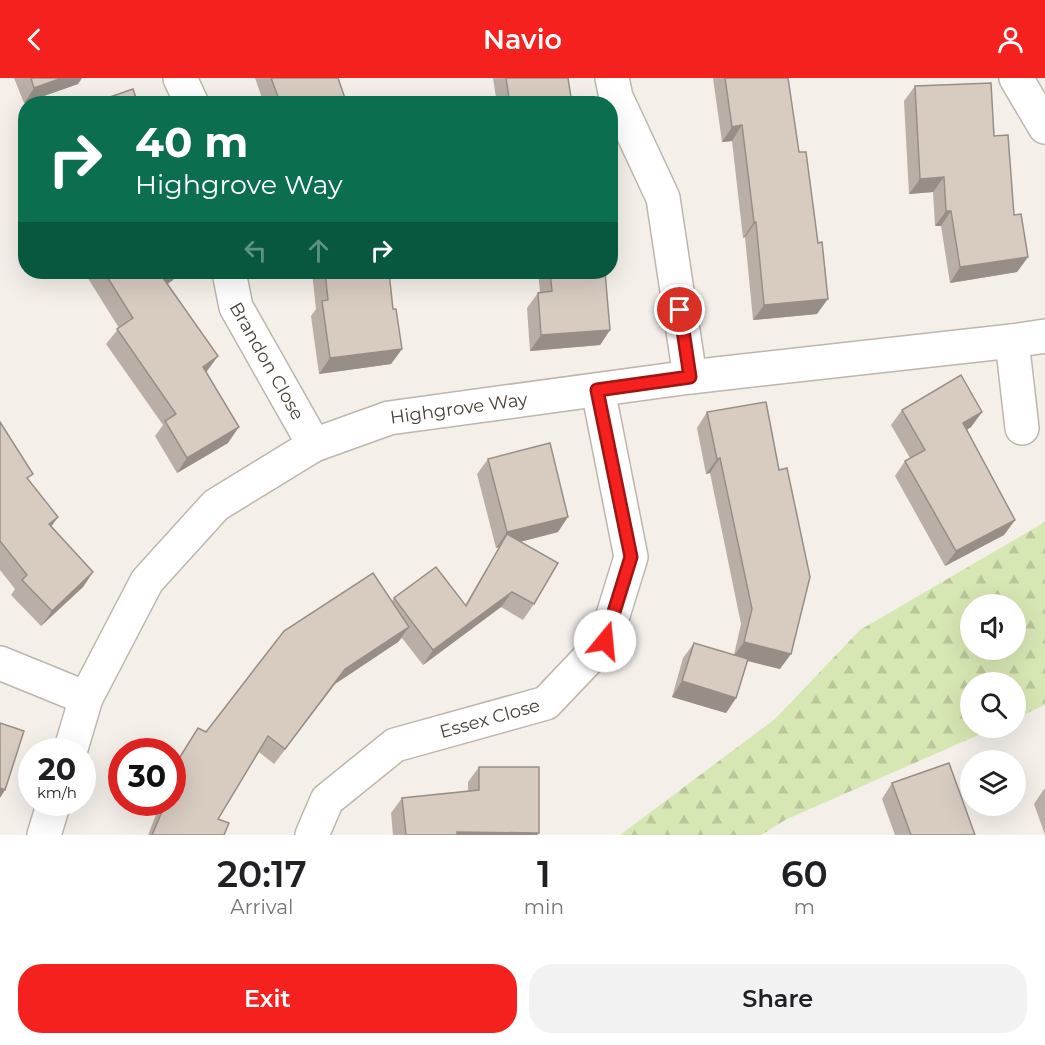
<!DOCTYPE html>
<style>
body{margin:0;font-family:Montserrat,sans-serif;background:#f2f2f2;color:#202124;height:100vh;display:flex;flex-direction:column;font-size:22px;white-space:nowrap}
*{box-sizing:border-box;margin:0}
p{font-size:20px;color:#757577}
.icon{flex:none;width:33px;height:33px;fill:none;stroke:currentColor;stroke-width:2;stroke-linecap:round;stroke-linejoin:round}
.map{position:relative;height:757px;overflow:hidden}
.details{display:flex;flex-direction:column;background:#fff;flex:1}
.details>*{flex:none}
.guide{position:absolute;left:18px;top:18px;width:600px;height:183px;border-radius:24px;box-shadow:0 6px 24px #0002;background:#0b6e4f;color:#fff;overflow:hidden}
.tools{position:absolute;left:960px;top:516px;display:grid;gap:12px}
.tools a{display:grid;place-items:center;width:66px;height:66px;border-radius:50%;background:#fff;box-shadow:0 6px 24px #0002;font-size:30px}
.speed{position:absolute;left:18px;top:660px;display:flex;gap:12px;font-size:30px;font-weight:700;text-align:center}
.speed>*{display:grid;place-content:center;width:78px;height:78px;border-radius:50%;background:#fff;box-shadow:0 6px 24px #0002;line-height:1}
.speed small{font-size:15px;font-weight:400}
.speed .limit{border:9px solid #d22;background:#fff;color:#111}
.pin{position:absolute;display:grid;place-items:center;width:51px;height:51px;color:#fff;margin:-26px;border:3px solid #fff;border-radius:50%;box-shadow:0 2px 6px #0007}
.me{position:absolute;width:66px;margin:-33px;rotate:17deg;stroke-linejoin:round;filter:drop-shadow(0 0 4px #0008)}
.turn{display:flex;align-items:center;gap:21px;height:126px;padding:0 18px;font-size:27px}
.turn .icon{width:78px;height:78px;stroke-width:2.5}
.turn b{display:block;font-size:42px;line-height:51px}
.lanes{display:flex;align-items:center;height:57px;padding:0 18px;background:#0003;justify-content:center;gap:30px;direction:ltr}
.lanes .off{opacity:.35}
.eta{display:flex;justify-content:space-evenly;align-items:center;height:102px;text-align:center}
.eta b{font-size:36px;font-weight:600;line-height:42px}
.cta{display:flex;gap:12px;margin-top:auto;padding:12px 18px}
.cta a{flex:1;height:69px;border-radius:24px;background:#f5211e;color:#fff;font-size:24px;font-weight:600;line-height:69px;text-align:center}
.cta a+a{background:#f2f2f2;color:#202124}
header{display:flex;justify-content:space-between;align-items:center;height:78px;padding:0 18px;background:#f5211e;color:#fff;font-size:27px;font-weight:600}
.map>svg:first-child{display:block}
.forest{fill:url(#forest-firs);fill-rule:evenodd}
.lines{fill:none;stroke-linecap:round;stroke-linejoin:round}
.street-casing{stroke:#bfb5ab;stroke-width:36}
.street{stroke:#fff;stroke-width:33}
.wall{fill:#baafa6}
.shaded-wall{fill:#978f87}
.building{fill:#d8ccc1;stroke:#978f87;stroke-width:1.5}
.route-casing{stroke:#9f1514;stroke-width:15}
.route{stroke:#f5211e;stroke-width:10}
.labels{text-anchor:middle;stroke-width:6;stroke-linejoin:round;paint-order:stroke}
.street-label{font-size:18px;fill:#483f37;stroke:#fff}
</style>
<header><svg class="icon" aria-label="back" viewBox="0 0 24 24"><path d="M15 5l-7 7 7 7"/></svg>Navio<svg class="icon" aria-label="person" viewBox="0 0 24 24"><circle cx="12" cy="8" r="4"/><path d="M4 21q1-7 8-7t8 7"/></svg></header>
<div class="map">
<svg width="1045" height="757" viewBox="0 0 1045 757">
<defs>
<pattern id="forest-firs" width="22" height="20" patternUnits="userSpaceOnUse" patternTransform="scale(1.5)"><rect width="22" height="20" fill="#d7e7b3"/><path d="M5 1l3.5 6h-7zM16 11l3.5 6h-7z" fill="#bac79b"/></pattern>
</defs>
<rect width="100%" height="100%" fill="#f4efe9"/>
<path class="forest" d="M1045,444V627L1016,640V604H970V650H994L785,742L761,757H620L775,641L860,552ZM970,526H1016V572H970Z"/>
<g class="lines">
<defs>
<g id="street">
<path d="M180,0L192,26"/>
<path d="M612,0L616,19L663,120L690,299"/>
<path d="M1016,0L1045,49"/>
<path id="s1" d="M229,194L236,229L314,367"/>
<path d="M1012,263L1022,350"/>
<path d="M0,585L86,620"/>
<path id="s2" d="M70,674L86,620L147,503L216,427L314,367L389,340L690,299L1012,263L1045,258"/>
<path d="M44,757L54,724"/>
<path id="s3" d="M312,757L327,722L395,667L546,625L605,563L631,479L598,312"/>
</g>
</defs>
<use href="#street" class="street-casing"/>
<use href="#street" class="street"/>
</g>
<g class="wall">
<path d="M14,0H82L78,6L24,25Z"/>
<path d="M255,0H338L347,26H264Z"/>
<path d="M493,0H568L572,26H497Z"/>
<path d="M713,0H788L817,236L753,242L745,159L743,160L732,63L722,64Z"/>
<path d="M915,8L994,58L1014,137L1028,179L1017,194L950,205L941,148H935L933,114L909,116L904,23Z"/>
<path d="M84,194H179L173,202L168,206L218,278L206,294L228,365L177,395L155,358L163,347L106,266L119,250Z"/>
<path d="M312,194H389L393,231L402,271L391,286L319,296L311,238L316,231Z"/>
<path d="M538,194H608L605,198L610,252L600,267L530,273L527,230L538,215L540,214Z"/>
<path d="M902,332L982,334L971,349L967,352L1015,442L1004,457L945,488L895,398L905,383L910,380L891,347Z"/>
<path d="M707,334L780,591L747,583L736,620L726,635L672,619L683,580L694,565L734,577L741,546L710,395L706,396L697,350Z"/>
<path d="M0,344L29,403L58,439L51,449L93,494L83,509L41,548L11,517L15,511L0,492Z"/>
<path d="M488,381L558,454L520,464L534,526L523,542L501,529L423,587L402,560L398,564L335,606L274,686L259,674L218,741L224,757H148L161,724H172V690L198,650L206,654L392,523L394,520L465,527L499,469L496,470L477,396Z"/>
<path d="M479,689L539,755L537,757H393L391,735L402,720L468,713V704Z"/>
<path d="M892,705L975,757H895L882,721Z"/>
<path d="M1044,711H1045V757L1034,726Z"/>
</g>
<g class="shaded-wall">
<path d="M62,0H82L78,6L24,25L34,10Z"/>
<path d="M296,19L291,26H279L280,24Z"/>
<path d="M742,47L732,63L722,64L732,49Z"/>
<path d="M944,99L933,114L909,116L920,101Z"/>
<path d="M946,133H951L941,148H935Z"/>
<path d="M754,144H756L745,159L743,160Z"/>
<path d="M1028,179L1017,194L950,205L960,189Z"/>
<path d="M616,182L610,191V183Z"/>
<path d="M174,194H179L173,202L153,215L163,200Z"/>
<path d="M828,221L817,236L753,242L764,227Z"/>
<path d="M610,252L600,267L530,273L541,257Z"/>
<path d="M402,271L391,286L319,296L330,280Z"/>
<path d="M218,278L207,293L192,304L203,289Z"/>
<path d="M982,334L971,349L953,360L963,345Z"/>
<path d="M239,349L228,365L177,395L187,380Z"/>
<path d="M720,380L710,395L706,396L717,381Z"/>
<path d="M58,439L47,454L49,446Z"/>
<path d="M568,439L558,454L500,469L507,456L499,469L496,470L507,454Z"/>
<path d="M1015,442L1004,457L945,488L956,473Z"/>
<path d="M93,494L83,509L41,548L52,533Z"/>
<path d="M512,514L501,529L423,587L433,572Z"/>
<path d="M409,549L398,564L335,606L274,686L345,591Z"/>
<path d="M744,564L791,576L780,591L733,579Z"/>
<path d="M682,603L736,620L726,635L672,619Z"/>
<path d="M0,710L5,712L0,720Z"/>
<path d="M457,754L539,755L537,757H455Z"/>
</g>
<g class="building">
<path d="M31,0H62L34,10Z"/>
<path d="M271,0H338L347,26H297L296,19L280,24Z"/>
<path d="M506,0H568L572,26H510Z"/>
<path d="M725,0H788L799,74H806L818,165L822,164L828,221L764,227L756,144H754L742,47L732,49Z"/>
<path d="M991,5L994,58L1008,57L1014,137L1021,136L1028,179L960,189L951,133H946L944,99L920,101L915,8Z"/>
<path d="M133,11L138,26H90Z"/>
<path d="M610,130H611L616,182L610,183Z"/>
<path d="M104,194H174L163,200L218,278L203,289L239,349L187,380L165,343L176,336L117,251L133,240Z"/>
<path d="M325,194H389L393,231H396L402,271L330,280L322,223L328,222Z"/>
<path d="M550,194H605L610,252L541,257L538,215L552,213Z"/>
<path d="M961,297L982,334L963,345L1015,442L956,473L905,383L925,372L902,332Z"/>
<path d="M766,324L779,392L787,390L810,499L791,576L744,564L752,531L720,380L717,381L707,334Z"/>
<path d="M0,344L33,396L27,400L58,439L49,446L93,494L52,533L22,502L27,497L0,463Z"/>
<path d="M550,365L568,439L507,454L488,381Z"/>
<path d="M507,456L558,485L534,526L512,514L433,572L394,520L436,489L466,528Z"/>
<path d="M373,495L409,549L345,591L285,671L268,658L218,741L229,745L224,757H152L166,724H172V708L175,702L172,700V692L198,650L206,654L284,553Z"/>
<path d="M694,565L748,581L736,620L682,603Z"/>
<path d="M0,645L24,653L5,712L0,710Z"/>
<path d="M949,685L975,757H911L892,705Z"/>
<path d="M479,689H539V755L457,754V757H406L402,720L479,712Z"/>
</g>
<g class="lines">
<defs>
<path id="route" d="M605,563L631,479L597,312L690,299L680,232"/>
</defs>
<use href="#route" class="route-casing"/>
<use href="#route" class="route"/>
</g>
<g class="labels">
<g class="street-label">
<text dy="6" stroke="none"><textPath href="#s1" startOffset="98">Brandon Close</textPath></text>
<text dy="6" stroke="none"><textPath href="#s2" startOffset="556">Highgrove Way</textPath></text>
<text dy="6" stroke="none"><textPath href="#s3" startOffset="224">Essex Close</textPath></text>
</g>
</g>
</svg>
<div class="tools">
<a><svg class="icon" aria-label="sound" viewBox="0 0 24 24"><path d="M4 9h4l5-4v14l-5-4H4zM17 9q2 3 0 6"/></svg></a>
<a><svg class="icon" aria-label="search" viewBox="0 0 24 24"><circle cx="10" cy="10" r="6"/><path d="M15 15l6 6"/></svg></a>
<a><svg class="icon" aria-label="layers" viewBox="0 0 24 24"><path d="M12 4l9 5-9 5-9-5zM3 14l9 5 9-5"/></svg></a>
</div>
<div class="speed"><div>20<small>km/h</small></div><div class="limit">30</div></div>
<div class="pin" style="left:680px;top:232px;background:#d93025"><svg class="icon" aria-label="arrive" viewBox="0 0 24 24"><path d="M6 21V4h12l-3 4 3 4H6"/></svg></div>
<svg class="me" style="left:605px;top:563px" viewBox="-20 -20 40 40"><circle r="19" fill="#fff"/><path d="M0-13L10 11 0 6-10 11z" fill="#f5211e"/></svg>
<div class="guide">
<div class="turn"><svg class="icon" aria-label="right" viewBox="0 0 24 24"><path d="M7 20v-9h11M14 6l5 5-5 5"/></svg><div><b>40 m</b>Highgrove Way</div></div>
<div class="lanes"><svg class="icon off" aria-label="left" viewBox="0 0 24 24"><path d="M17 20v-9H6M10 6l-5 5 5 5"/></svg><svg class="icon off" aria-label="ahead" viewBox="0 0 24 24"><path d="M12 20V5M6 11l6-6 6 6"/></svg><svg class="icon" aria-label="right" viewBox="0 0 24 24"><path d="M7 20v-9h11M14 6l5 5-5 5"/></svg></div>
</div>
</div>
<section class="details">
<div class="eta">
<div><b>20:17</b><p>Arrival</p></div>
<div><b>1</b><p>min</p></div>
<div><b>60</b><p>m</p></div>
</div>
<div class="cta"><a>Exit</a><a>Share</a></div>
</section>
